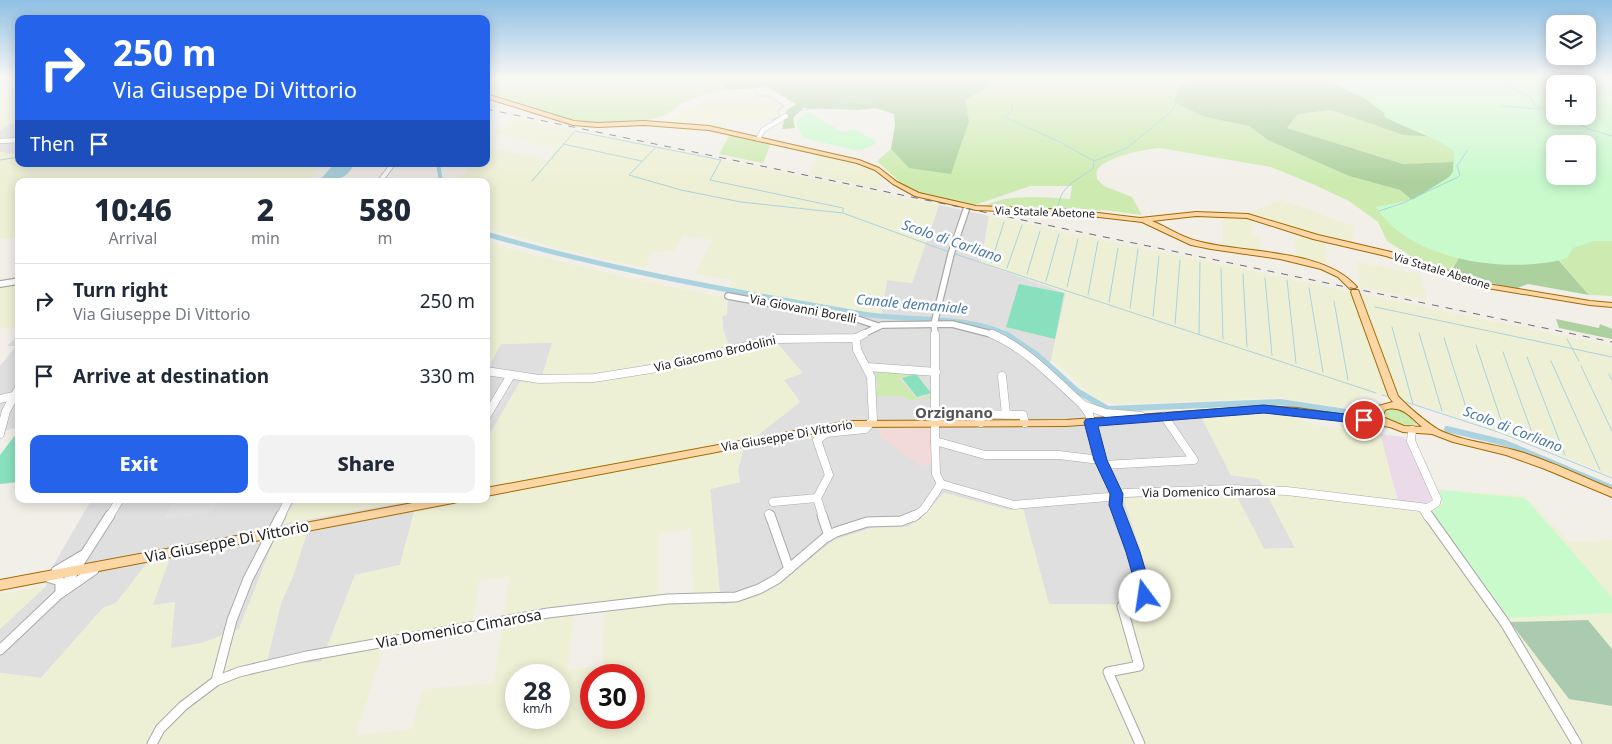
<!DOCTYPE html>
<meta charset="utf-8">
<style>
body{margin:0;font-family:"Noto Sans",sans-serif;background:#f2f2f3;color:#1f2937;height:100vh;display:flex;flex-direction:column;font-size:19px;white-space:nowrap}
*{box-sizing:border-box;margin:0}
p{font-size:16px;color:#747a83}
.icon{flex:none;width:28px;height:28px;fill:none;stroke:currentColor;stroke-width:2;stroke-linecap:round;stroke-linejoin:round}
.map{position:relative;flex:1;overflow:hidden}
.panel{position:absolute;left:15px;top:178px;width:475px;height:325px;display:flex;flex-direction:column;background:#fff;border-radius:10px;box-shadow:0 2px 12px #0003}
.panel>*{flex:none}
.guide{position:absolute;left:15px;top:15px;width:475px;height:152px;border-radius:10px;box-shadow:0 2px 12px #0003;background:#2563eb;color:#fff;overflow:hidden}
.buttons{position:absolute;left:1546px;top:15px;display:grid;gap:10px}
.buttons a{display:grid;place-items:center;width:50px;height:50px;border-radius:10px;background:#fff;box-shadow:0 2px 12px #0003;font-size:25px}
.speed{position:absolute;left:505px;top:664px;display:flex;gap:10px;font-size:25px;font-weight:700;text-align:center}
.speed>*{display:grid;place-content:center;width:65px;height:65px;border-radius:50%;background:#fff;box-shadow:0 2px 12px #0003;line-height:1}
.speed small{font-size:12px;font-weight:400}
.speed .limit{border:8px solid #d22;background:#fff;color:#111}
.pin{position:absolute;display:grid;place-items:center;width:42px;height:42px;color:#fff;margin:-21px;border:2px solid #fff;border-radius:50%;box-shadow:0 1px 5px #0007}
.me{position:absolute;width:55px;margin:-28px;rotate:346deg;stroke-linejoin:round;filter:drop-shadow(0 0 4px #0008)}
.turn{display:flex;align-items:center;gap:18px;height:105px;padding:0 15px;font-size:22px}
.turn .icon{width:65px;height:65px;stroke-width:2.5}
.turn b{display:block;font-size:35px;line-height:42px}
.then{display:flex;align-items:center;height:48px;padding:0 15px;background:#0003;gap:10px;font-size:19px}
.eta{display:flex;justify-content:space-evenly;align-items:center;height:85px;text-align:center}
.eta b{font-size:30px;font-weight:800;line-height:35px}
.action{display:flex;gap:10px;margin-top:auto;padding:10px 15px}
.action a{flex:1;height:58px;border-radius:10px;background:#2563eb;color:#fff;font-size:20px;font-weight:800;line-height:58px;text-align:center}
.action a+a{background:#f2f2f3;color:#1f2937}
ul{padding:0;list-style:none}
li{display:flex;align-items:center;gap:15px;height:75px;padding:0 15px;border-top:1px solid #e0e1e3}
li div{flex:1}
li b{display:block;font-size:19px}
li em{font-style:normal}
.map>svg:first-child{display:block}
.residential{fill:#e0dfdf}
.commercial{fill:#f2dad9}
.industrial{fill:#ebdbe8}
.farmland{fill:#eef0d5;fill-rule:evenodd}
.grass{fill:#cdebb0;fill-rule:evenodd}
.forest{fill:#add19e}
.cemetery{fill:#aacbaf}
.park{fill:#c8facc;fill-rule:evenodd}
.pitch{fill:#88e0be}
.parking{fill:#e2e2e2}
.water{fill:#aad3df}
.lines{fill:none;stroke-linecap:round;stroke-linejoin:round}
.stream{stroke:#aad3df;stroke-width:1}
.canal-far2{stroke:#aad3df;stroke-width:4}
.canal-far1{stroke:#aad3df;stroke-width:5}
.canal{stroke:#aad3df;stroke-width:6}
.minor-far3-casing{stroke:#a9a9a9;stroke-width:5.5}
.minor-far2-casing{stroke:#a9a9a9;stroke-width:8}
.minor-far1-casing{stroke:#a9a9a9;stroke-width:9}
.minor-casing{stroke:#a9a9a9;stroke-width:11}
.major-casing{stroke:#a06b00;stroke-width:2}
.minor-far3{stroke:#fff;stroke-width:4.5}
.minor-far2{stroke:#fff;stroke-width:5.5}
.minor-far1{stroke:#fff;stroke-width:8}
.minor{stroke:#fff;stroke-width:9}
.major{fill:#fcd6a4;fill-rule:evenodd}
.rail{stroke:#707070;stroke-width:1;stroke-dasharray:7 7;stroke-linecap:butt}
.route{fill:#2563eb;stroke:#184099}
.labels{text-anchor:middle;stroke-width:5;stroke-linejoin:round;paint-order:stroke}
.far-street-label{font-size:11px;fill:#222;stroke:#fff}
.street-label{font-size:12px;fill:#222;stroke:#fff}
.water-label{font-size:14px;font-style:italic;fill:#4a7aab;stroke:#fff}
.quarter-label{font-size:15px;font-weight:bold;fill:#555;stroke:#fff}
.near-street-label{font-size:15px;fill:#222;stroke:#fff}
</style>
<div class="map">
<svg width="1612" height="744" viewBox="0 0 1612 744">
<rect width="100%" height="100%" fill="#f2efe9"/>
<g class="residential">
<path d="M11,123L19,124V155L0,152V130Z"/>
<path d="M939,205L989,216L981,263L1066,293L1051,360L1045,374L1085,411L1088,425L1202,418L1231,475L1259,479L1295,548L1264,549L1236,495L1124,499L1158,605L1048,604L1023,509L1008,510L944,493L922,518L908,527L872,528L834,540L776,587L746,600L721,605L710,489L740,482L738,469L744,446L800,402L784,380L730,351L723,329L722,315H727L728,293L880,318L887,280L912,283Z"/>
<path d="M19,335V427L0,432V366L16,346H7Z"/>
<path d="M553,342L540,383L520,382L486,441V372L500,344Z"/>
<path d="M92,499H296L283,524L415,500L414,512L400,565L355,575L321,662L265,667L281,603L293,576L306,534L275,538L239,629L202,643L170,649L175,602L153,606L148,563L116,603L103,608L41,678L0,673V629L46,586L51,569Z"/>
</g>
<path class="commercial" d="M879,426L931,427L932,465H919L884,440L879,435Z"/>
<path class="industrial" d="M1380,434L1404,437L1434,496L1429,504L1422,505L1398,502Z"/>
<g class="farmland">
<path d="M0,77H19V124L11,123L0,130Z"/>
<path d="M745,96L770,97L786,106L780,111L784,116L775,121L734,119L723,130L658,123L711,98Z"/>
<path d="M516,118L939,205L912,283L887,280L881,318L728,293L732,280L695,274L712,240L683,236L674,250L651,253L645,268L563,250L486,228V181H454L468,170L460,165L486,164V147L547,160L557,148L492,133Z"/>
<path d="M0,152L19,155V164H320L312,178L307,181H19V237L0,239Z"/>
<path d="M818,154L869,166L882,174L879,189L809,174Z"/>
<path d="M1282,200L1354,226L1352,241L1313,233L1249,212Z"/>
<path d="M989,216L1612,346V476L1521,439L1415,403L1365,393L1340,407L1280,398L1117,404L1097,399L1051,360L1066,293L981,263Z"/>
<path d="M1223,217L1252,219L1253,235L1261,236L1260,251L1223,245Z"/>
<path d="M1294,234L1325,243L1328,264L1296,257Z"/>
<path d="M486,241L506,248L607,273L726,298L727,315L722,316L723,329L730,351L779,345L803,373L784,380L800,402L744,446L738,469L740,482L710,489L721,605L746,600L776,587L834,540L872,528L908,527L922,518L944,493L1008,510L1023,509L1049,604L1158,605L1124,498L1236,495L1264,549L1295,548L1259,479L1231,475L1202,418L1282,414L1317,425L1380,434L1400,509L1425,513L1440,503L1436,489L1525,496L1570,542L1612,540V597L1525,498L1439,491L1443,504L1509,618L1612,613V649L1588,620L1510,623L1569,699L1612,706V744H0V673L41,678L103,608L116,603L147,563L169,561L153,605L175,602L171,648L202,643L239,629L275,538L307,533L293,576L281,603L266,666L321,662L355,575L400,565L414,512L415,500L282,524L296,499H486V441L520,382L540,383L552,343L501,344L486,372ZM691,529L693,595L659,597V534ZM509,577L494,683L423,689L411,729L356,735L384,646L471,631L480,580ZM604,612L602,666L568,670L573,616ZM516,675H559V718H516ZM591,675H634V718H591Z"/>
<path d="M1357,262L1420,274L1427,300L1360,287Z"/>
<path d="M19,283V327L0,328V286Z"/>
<path d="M46,586L0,629V594Z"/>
</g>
<g class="grass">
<path d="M486,77H712L729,90C714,93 699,95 685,102C677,105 671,113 663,116C604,133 551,117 496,98L486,93Z"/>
<path d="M1006,77H1194L1180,86L1175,102L1205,117L1249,126L1268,140L1349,176L1400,190L1466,245L1451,272L1415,259L1400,249L1387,241L1378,222L1349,201L1315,185L1271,167L1160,148C1147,149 1102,157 1097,171C1096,173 1097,176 1097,179L1104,186L1132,197L1142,215L1104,210L1089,211L982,208C1004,193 1044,197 1070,199L1072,186H1030L975,205L920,193L902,184L877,161L891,149L909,168L969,121L965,100Z"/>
<path d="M1400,77H1612V296L1589,295L1547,246L1612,179L1588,144L1476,147L1452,162L1403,164L1287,128L1298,114L1331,110L1403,135ZM1555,84H1588V116H1555Z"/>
<path d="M730,135L771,143L763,163L719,154Z"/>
<path d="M875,370L915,373L899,378L917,399L933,395V399L909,400L902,396H874L878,386Z"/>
<path d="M1388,408L1403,410L1416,421V424C1407,431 1391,424 1385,415V410Z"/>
</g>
<g class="forest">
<path d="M703,77H1006L965,100L969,121L951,174L909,168L891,149L895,125L894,114L875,108L858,110L803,108L793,118L795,128L782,129L787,110L796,104L767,87L729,90L712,77Z"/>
<path d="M1194,77H1400L1443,137L1403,135L1331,110L1298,114L1287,128L1403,164L1452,162L1475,147L1555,176H1588L1601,167L1547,247L1589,295L1528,284L1515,289L1451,272L1466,245L1400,190L1349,176L1268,140L1249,126L1205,117L1174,102L1180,86Z"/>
<path d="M1556,319L1599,328L1600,324L1612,329V339L1559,328Z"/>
</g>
<path class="cemetery" d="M1588,620L1612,649V706L1569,699L1510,622Z"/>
<g class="park">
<path d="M1319,77H1612V241H1594L1573,248L1568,257L1561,260C1504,273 1410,261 1376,207L1414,199L1449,177L1453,172L1454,151C1433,135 1408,130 1385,117L1384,113L1366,99ZM1555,84H1588V116H1555ZM1555,144H1588V176H1555Z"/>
<path d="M808,112L842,132L855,129L876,142L875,144L864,149L855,150L803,138L796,123L799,118Z"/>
<path d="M1439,490L1525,498L1612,597V613L1509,618L1431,512L1443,504Z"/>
</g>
<g class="pitch">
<path d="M1019,284L1064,293L1055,339L1006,327Z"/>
<path d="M916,374L931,393L917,397L902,378Z"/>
<path d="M19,430V482L0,484V455Z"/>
</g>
<g class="parking">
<path d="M502,380L516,381L486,432V405Z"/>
<path d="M175,499H221L212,513L164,519Z"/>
</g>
<path class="water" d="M334,164H354C347,180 334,181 319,181Z"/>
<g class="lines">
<g class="stream">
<path d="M750,77L757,96H769L784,106L778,110L779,116"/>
<path d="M1497,77L1502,83L1532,99L1534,105L1555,114"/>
<path d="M1015,100L1012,103V111L1004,117L1058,141L1094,161"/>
<path d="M1501,106L1540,109"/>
<path d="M1562,116L1589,129L1612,136"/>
<path d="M772,120L793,112L883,96L893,89L898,77"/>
<path d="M563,144L642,161"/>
<path d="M656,147L629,175L681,190L741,202L843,213L949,252"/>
<path d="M0,160L19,157"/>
<path d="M1094,161L1127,148L1171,112L1188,83L1199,77"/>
<path d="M532,181L575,131L721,160L710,180L843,208V212"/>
<path d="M1058,209C1059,187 1076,180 1093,169L1094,162"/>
<path d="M1379,211L1403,203L1458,177L1460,175L1457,166L1467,151"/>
<path d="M955,254L1376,393"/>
<path d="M991,263L1004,222"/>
<path d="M1007,268L1022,225"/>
<path d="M1221,269L1223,339"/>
<path d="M1027,274L1040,231"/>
<path d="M1243,274L1247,347"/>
<path d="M1265,278L1272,355"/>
<path d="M1287,280L1296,363"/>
<path d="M1046,281L1059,234"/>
<path d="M1067,287L1078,239"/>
<path d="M1309,288L1323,372"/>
<path d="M1088,295L1098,241"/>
<path d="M1334,301L1348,380"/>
<path d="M1109,302L1118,248"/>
<path d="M1375,307L1612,357"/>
<path d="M1130,308L1138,249"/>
<path d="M1153,316L1159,256"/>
<path d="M1175,324L1180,260"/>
<path d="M1392,327L1413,404"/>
<path d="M1419,333L1442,411"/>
<path d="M1199,334L1200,262"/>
<path d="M1444,338L1470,420"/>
<path d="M1567,339L1579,361"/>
<path d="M1476,345L1505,432"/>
<path d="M1503,352L1536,444"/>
<path d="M1527,357L1565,455"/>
<path d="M1551,361L1600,470"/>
<path d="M1581,366L1612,431"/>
<path d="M1609,374L1612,380"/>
<path d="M1382,395L1386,396"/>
<path d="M1406,402L1501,433L1612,478"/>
</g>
<path class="canal-far2" d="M438,164L441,181"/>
<path class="canal-far1" d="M486,234C610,270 736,292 863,314C912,322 963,314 1008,335"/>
<g class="canal">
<path d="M1006,334L1037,355L1077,391L1108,409L1280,402L1346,412"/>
<path d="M1447,429L1505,443L1612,488"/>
</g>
<defs>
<g id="minor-far3">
<path d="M758,139L763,130L786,116"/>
<path d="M0,141L19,140"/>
<path d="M380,181L393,164"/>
</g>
<g id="minor-far2">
<path d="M0,284L19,281"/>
<path d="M728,296L857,319L878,326"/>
<path d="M861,335L882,325L952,324L995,335"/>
<path d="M935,335L934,324L951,254L966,210"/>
</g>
<g id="minor-far1">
<path d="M935,334V441L985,455H1059L1100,460"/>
<path d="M992,334C1027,349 1054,379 1082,404L1089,414L1100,460L1117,494L1115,505L1119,517"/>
<path d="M867,367L936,372"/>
<path d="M486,371L539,379L594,378L657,368L776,339L856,338L864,334"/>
<path d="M1002,376L1006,414"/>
<path d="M0,399L18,395"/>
<path d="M1083,405L1106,413L1141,416"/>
<path d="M486,417L511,375"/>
<path d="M981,423L980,414L1023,415L1025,423"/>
<path d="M0,434L6,411L19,388"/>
<path d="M935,441L936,474L941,484"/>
<path d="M1104,465L1194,460L1164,416"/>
<path d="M773,502L817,498"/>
<path d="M1423,509L1428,517"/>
<path d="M769,514L770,517"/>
<path d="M109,517L120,499"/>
<path d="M280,517L289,499"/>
<path d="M823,517L817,498L829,475L817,440L826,433L865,429L873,420L871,377L857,350L856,338"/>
<path d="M914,517L924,509L941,484L1014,505L1108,497L1125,493L1231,489L1287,491L1428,508L1436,503L1437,499L1411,441L1412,430"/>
</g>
<g id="minor">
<path d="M770,515L789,569"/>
<path d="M822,515L829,536"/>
<path d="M1119,515L1146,594L1140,601L1128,602L1122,606L1139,666L1108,672L1140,744"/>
<path d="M1428,515L1505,623L1577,744"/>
<path d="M56,571L83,555"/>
<path d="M47,577L60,581V591"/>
<path d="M64,587L110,515"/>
<path d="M0,650L58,595L94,570"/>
<path d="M216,681L232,620L248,579L281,515"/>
<path d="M152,744L160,729L183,706L216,681L239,672L307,656L548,613L668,599L736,597L759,589L777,579L825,538L836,532L867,522L901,521L916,515"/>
</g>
<g id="major">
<path d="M486,94L574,121L598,123L644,121L709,126L859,160L879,168L897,182L919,193L976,206L1073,210L1140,218L1196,212L1248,214L1318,235L1391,252L1488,284L1590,301L1612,303V307L1590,305L1487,288L1386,256L1313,239L1247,218L1196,216L1152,221C1167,227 1181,237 1197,241C1244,254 1323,248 1357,287L1353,289H1350L1338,277L1321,269L1280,259L1211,249L1191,245L1142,222L1073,214L976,210L915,196L893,184L875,170L857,163L709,130L644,125L598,127L573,125L486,98Z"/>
<path d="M1352,290H1358L1359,292L1398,396C1407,406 1427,423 1439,430C1463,442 1497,444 1524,453C1554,463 1583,477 1612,489V497L1545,469L1506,455L1453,442L1432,434L1403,432L1390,427L1297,414L1264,412L1066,426L848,427L486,496V488L848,421L1066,420L1264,406L1297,408L1381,420L1385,418L1404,426L1422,427C1412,418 1401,404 1385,410L1383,415L1380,416L1375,413L1378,406L1393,402L1389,397L1351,292Z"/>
<path d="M434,499H458L457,502L453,503L0,590V580Z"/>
</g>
</defs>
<use href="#minor-far3" class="minor-far3-casing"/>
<use href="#minor-far2" class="minor-far2-casing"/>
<use href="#minor-far1" class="minor-far1-casing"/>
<use href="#minor" class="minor-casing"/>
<use href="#major" class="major-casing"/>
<use href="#minor-far3" class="minor-far3"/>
<use href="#minor-far2" class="minor-far2"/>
<use href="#minor-far1" class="minor-far1"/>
<use href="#minor" class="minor"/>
<use href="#major" class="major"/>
<path class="rail" d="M486,109L1612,342"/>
</g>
<linearGradient id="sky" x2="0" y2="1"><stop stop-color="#8fc0e4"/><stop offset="0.43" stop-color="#f9f8f5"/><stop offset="1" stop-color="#f9f8f5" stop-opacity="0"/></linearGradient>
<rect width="1612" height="181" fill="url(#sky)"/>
<path class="route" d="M1264,405L1364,416L1370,420L1364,424L1264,413L1098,426L1107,460L1123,494L1122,505L1140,552L1153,596L1151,601L1145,602L1140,601L1126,552L1109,505L1110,494L1094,460L1084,422L1086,419Z"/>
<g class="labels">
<g class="far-street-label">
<text transform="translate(1045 212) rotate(2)" y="4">Via Statale Abetone</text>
<text transform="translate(1442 271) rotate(17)" y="4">Via Statale Abetone</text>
</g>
<g class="street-label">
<text transform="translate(803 309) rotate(11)" y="4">Via Giovanni Borelli</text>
<text transform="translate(715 354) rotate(-13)" y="4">Via Giacomo Brodolini</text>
<text transform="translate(787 436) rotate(-10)" y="4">Via Giuseppe Di Vittorio</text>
<text transform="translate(1209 492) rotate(-1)" y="4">Via Domenico Cimarosa</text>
</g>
<g class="water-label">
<text transform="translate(952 241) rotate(19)" y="5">Scolo di Corliano</text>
<text transform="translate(912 304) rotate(5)" y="5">Canale demaniale</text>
<text transform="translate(1513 429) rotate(21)" y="5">Scolo di Corliano</text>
</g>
<g class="quarter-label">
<text x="954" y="418">Orzignano</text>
</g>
<g class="near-street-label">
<text transform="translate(227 542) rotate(-11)" y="5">Via Giuseppe Di Vittorio</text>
<text transform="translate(459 629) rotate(-10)" y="5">Via Domenico Cimarosa</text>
</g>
</g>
</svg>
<div class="buttons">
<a><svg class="icon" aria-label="layers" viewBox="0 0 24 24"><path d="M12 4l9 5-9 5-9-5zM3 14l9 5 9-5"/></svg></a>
<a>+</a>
<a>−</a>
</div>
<div class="speed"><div>28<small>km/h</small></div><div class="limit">30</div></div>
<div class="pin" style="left:1364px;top:420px;background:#d93025"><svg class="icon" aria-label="arrive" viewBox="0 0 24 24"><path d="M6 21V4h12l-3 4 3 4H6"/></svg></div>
<svg class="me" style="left:1145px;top:596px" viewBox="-20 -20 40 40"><circle r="19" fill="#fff"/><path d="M0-13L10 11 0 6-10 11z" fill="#2563eb"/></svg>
<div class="guide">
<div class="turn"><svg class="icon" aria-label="right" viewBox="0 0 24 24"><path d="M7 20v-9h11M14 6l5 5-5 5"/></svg><div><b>250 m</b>Via Giuseppe Di Vittorio</div></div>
<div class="then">Then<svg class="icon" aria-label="arrive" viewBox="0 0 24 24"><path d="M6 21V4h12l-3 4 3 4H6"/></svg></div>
</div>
<section class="panel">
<div class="eta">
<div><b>10:46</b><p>Arrival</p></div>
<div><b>2</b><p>min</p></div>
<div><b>580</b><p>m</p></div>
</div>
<ul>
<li><svg class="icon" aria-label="right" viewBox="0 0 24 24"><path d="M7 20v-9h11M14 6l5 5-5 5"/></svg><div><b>Turn right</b><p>Via Giuseppe Di Vittorio</p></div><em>250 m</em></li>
<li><svg class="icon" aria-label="arrive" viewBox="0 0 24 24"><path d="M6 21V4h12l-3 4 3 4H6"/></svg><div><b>Arrive at destination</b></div><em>330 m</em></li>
</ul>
<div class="action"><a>Exit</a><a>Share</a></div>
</section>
</div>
